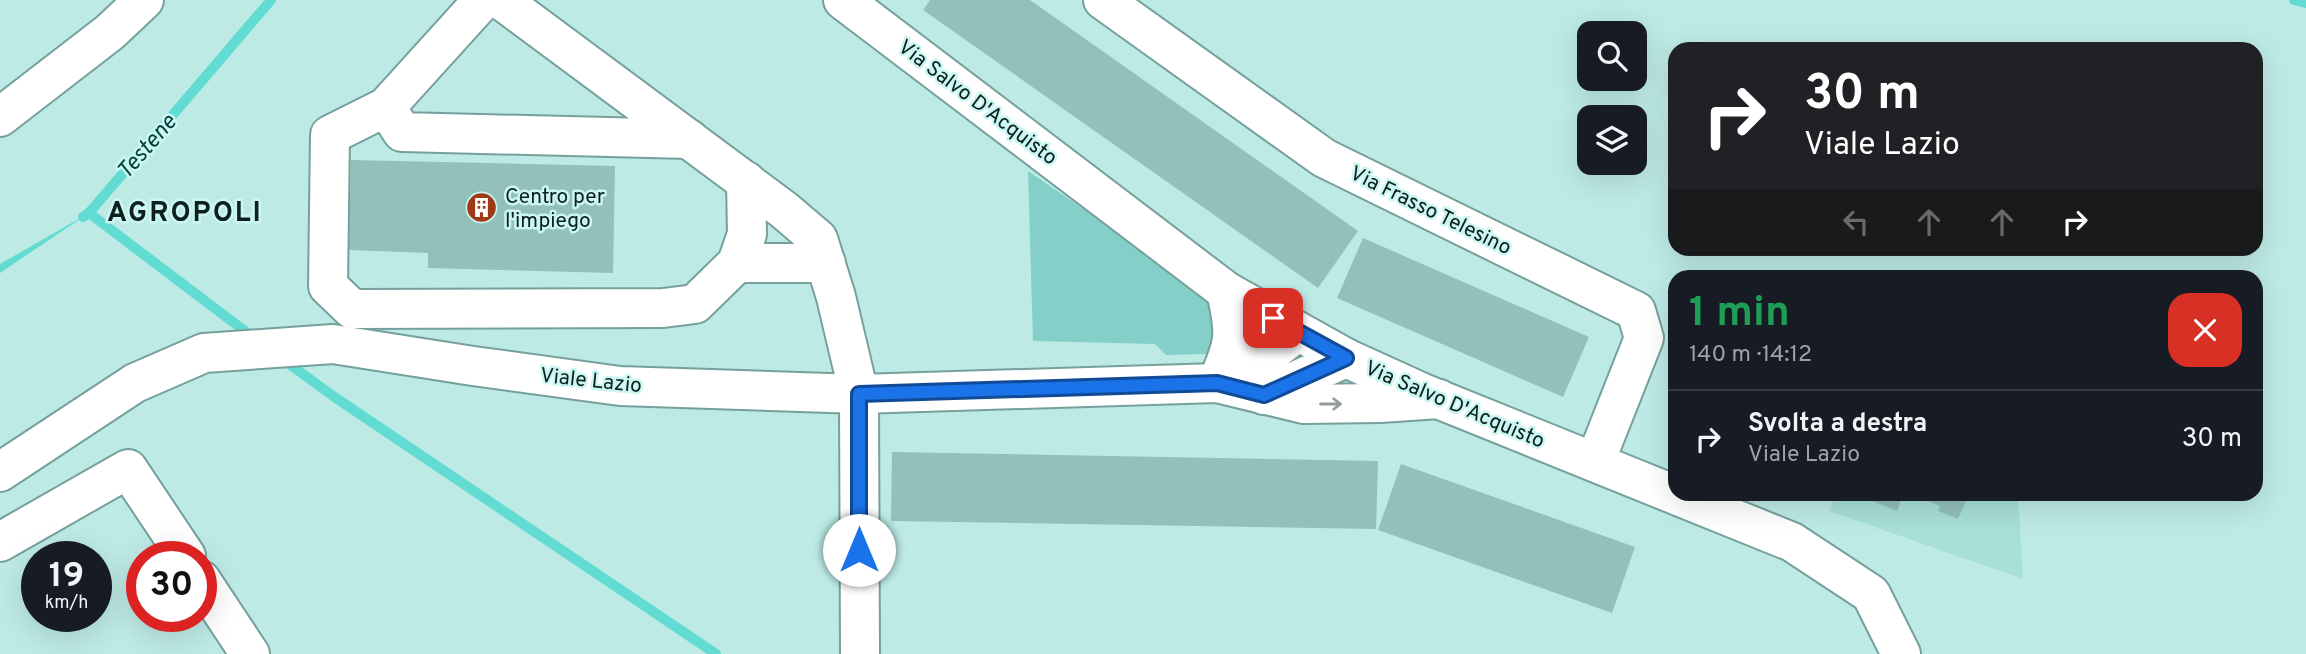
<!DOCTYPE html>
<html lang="it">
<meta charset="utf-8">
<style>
body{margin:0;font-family:Overpass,sans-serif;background:#20242c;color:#f1f3f6;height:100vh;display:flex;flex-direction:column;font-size:26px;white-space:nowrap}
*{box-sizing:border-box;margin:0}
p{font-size:23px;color:#9ea1a6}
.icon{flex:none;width:38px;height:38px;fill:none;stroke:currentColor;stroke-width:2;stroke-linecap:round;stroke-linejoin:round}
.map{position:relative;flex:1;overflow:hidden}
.panel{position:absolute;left:1668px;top:270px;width:595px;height:231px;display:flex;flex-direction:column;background:#171b24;border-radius:21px;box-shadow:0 7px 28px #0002}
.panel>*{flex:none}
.top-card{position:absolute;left:1668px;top:42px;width:595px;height:214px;border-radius:21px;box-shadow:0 7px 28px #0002;background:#202124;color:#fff;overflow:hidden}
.tools{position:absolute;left:1577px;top:21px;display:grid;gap:14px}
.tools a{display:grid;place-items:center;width:70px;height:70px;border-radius:14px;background:#171b24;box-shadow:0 7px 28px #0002;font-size:35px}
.speed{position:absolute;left:21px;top:541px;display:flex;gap:14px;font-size:35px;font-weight:700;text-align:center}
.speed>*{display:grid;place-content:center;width:91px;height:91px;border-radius:50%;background:#171b24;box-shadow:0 7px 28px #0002;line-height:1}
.speed small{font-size:18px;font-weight:400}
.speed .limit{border:10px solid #d22;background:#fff;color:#111}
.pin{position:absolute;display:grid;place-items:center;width:60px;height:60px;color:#fff;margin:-30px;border-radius:14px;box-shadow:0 4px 10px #0006}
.me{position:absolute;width:77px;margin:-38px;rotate:0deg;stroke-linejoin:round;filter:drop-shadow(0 0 5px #0008)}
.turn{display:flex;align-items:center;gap:24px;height:147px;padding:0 21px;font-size:32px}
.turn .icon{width:91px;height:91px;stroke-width:2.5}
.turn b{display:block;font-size:49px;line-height:60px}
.lanes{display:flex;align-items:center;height:66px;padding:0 21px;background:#0003;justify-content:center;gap:35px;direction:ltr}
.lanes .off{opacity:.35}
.round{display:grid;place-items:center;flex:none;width:74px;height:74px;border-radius:21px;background:#20242c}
.overview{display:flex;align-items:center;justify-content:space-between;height:119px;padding:0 21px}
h1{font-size:42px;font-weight:700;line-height:52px;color:#1e9e55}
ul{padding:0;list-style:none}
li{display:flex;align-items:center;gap:21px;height:98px;padding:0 21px;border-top:2px solid #363941}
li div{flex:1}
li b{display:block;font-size:26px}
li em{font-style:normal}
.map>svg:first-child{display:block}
.built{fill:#a8dfd9}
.green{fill:#84d0c9}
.water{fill:#62dcd2}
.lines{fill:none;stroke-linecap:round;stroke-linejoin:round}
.stream{stroke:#62dcd2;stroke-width:10}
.building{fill:#94c0bb}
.minor-casing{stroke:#75a09c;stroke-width:42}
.minor{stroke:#fff;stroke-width:38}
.oneway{stroke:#939a9a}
.route-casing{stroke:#114b97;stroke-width:18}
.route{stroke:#1a73e8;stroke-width:12}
.labels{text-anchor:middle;stroke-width:5;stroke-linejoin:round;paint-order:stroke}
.street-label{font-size:21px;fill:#0e1f1e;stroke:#caf7f2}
.poi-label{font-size:21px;fill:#0e1f1e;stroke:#caf7f2;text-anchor:start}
.water-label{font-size:23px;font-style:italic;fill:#013d39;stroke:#caf7f2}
.district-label{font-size:28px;font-weight:bold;letter-spacing:2px;fill:#0e1f1e;stroke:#caf7f2}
</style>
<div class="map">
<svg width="2306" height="654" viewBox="0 0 2306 654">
<rect width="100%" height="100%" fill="#bdeae5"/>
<path class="built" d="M1836,494H2018L2023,579L1829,511Z"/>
<path class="green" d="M1028,171L1212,297L1216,323L1207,354L1166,355L1155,344L1033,341Z"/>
<path class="water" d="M89,213L0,273V264Z"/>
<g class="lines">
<g class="stream">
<path d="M2294,0L2306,3"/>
<path d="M89,213L254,338"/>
<path d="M83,217L89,213L271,0"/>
<path d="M281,358L333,396L716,654"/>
</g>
</g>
<g class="building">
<path d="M930,0H1030L1358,231L1318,288L923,10Z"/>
<path d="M351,160L615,166L613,273L428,268V253L349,250Z"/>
<path d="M1363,238L1589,337L1563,397L1337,298Z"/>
<path d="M892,452L1378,461L1376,529L891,521Z"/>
<path d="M1401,464L1635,547L1612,613L1378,530Z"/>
<path d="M1864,494H1903L1897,511L1863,497Z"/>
<path d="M1911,494H1969L1958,519L1938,511L1940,506Z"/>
</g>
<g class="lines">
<defs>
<g id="minor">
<path d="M483,0L386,107L330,135L328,286L352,309L663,308L695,304L737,263L747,234L746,181"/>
<path d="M501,0L784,210L818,239L836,297L859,394L860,654"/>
<path d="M843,0L1226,291L1346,358L1423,393L1792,542L1871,594L1901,654"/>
<path d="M1103,0L1324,158L1636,311L1644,338L1595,462"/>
<path d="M386,107L402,132L689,139"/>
<path d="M0,117L110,32L144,0"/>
<path d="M737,263H826"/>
<path d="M1217,383C1235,342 1236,335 1226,291"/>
<path d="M1217,383L1264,358L1297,332"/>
<path d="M1264,395L1346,358"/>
<path d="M0,472L135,383L204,353L333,344L473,366L620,386L859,394L1217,383L1304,404L1380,403L1439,399"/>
<path d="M0,542L128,469L186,556"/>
<path d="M201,580L250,654"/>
</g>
</defs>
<use href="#minor" class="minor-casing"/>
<use href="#minor" class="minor"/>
</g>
<defs><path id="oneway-shaft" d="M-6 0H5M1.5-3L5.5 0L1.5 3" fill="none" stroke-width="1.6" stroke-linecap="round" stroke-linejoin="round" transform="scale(1.75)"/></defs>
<use class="oneway" href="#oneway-shaft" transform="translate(1331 404)"/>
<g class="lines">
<defs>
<path id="route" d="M859,550V394L1217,383L1264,395L1346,358L1273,318"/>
</defs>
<use href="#route" class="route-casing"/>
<use href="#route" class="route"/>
</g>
<defs>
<symbol id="building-disc" viewBox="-11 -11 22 22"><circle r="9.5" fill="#a03a16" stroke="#caf7f2"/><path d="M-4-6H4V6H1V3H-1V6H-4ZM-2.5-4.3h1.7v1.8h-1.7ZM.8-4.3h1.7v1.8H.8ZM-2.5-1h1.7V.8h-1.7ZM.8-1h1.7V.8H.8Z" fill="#fff"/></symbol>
</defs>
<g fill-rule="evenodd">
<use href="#building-disc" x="464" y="190" width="35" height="35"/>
</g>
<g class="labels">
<g class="street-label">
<text transform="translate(978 102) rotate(37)" y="7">Via Salvo D'Acquisto</text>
<text transform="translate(1431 210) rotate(26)" y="7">Via Frasso Telesino</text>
<text transform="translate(591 380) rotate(6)" y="7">Viale Lazio</text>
<text transform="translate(1455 404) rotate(23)" y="7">Via Salvo D'Acquisto</text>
</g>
<g class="poi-label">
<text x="505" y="203">Centro per<tspan x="505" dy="24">l'impiego</tspan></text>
</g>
<g class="water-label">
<text transform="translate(146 146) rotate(-49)" y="8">Testene</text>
</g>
<g class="district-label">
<text x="185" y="221">AGROPOLI</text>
</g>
</g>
</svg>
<div class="tools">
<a><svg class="icon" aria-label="search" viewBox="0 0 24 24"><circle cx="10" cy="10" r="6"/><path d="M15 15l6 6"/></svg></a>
<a><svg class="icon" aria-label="layers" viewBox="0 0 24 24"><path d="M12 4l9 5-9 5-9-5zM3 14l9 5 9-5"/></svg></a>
</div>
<div class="speed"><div>19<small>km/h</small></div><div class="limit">30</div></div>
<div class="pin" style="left:1273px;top:318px;background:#d93025"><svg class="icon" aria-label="arrive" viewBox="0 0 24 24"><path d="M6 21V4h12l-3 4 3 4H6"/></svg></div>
<svg class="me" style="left:859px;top:550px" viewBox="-20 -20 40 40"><circle r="19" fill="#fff"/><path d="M0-13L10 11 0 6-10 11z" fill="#1a73e8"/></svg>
<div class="top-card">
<div class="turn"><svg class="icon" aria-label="right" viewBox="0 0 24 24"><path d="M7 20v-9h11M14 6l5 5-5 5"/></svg><div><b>30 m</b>Viale Lazio</div></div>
<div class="lanes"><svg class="icon off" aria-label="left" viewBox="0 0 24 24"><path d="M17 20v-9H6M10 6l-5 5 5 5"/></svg><svg class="icon off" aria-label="ahead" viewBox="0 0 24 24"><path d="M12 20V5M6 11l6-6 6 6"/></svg><svg class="icon off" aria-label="ahead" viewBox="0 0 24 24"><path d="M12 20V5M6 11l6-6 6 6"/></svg><svg class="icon" aria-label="right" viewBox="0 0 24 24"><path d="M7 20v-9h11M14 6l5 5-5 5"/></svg></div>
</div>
<section class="panel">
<div class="overview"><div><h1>1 min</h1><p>140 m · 14:12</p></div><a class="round" style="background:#d93025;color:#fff"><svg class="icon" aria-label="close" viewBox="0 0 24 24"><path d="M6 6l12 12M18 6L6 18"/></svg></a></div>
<ul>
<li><svg class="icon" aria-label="right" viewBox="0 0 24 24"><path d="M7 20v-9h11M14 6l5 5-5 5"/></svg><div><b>Svolta a destra</b><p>Viale Lazio</p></div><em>30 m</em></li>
</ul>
</section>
</div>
